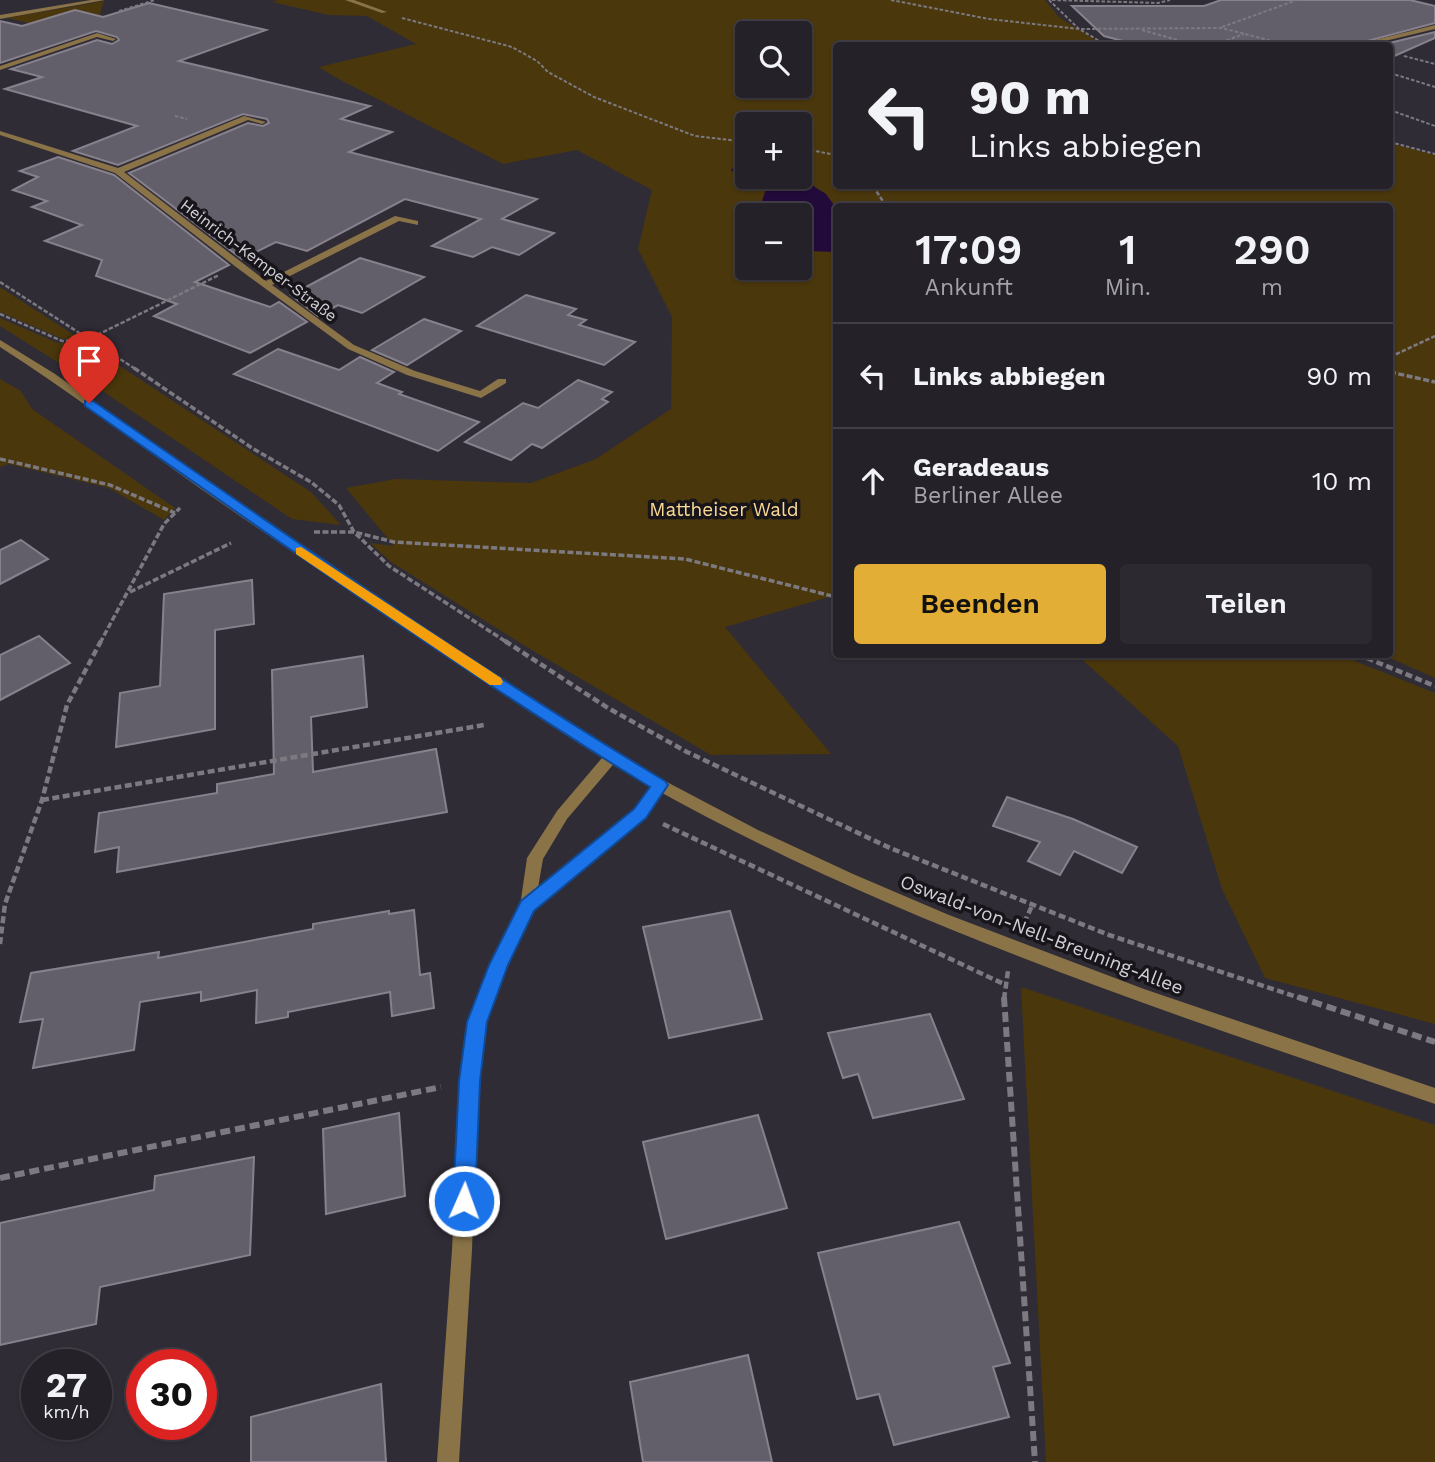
<!DOCTYPE html>
<html lang="de">
<meta charset="utf-8">
<style>
body{margin:0;font-family:"Work Sans",sans-serif;background:#2c2930;color:#f1f3f6;height:100vh;display:flex;flex-direction:column;font-size:26px;white-space:nowrap}
*{box-sizing:border-box;margin:0}
p{font-size:23px;color:#a3a3a8}
.icon{flex:none;width:38px;height:38px;fill:none;stroke:currentColor;stroke-width:2;stroke-linecap:round;stroke-linejoin:round}
.map{position:relative;flex:1;overflow:hidden}
.drawer{position:absolute;left:833px;top:203px;width:560px;height:455px;display:flex;flex-direction:column;background:#242128;border-radius:7px;box-shadow:0 2px 5px #0004,0 0 0 2px #413e45}
.drawer>*{flex:none}
.guide{position:absolute;left:833px;top:42px;width:560px;height:147px;border-radius:7px;box-shadow:0 2px 5px #0004,0 0 0 2px #413e45;background:#242128;color:#f1f3f6;overflow:hidden}
.controls{position:absolute;left:735px;top:21px;display:grid;gap:14px}
.controls a{display:grid;place-items:center;width:77px;height:77px;border-radius:7px;background:#242128;box-shadow:0 2px 5px #0004,0 0 0 2px #413e45;font-size:35px}
.speed{position:absolute;left:21px;top:1349px;display:flex;gap:14px;font-size:35px;font-weight:700;text-align:center}
.speed>*{display:grid;place-content:center;width:91px;height:91px;border-radius:50%;background:#242128;box-shadow:0 2px 5px #0004,0 0 0 2px #413e45;line-height:1}
.speed small{font-size:18px;font-weight:400}
.speed .limit{border:10px solid #d22;background:#fff;color:#111}
.pin{position:absolute;display:grid;place-items:center;width:60px;height:60px;color:#fff;margin:-72px -30px;border-radius:50% 50% 50% 0;rotate:-45deg;box-shadow:0 0 7px #0007}
.pin .icon{rotate:45deg}
.me{position:absolute;width:77px;margin:-38px;rotate:2deg;stroke-linejoin:round;filter:drop-shadow(0 0 5px #0008)}
.turn{display:flex;align-items:center;gap:24px;height:147px;padding:0 21px;font-size:32px}
.turn .icon{width:91px;height:91px;stroke-width:2.5}
.turn b{display:block;font-size:49px;line-height:60px}
.eta{display:flex;justify-content:space-evenly;align-items:center;height:119px;text-align:center}
.eta b{font-size:42px;font-weight:600;line-height:49px}
.button{display:flex;gap:14px;margin-top:auto;padding:14px 21px}
.button a{flex:1;height:80px;border-radius:7px;background:#e3ae35;color:#111;font-size:28px;font-weight:600;line-height:80px;text-align:center}
.button a+a{background:#2c2930;color:#f1f3f6}
ul{padding:0;list-style:none}
li{display:flex;align-items:center;gap:21px;height:105px;padding:0 21px;border-top:2px solid #413e45}
li div{flex:1}
li b{display:block;font-size:26px}
li em{font-style:normal}
.map>svg:first-child{display:block}
.green{fill:#4a370c;fill-rule:evenodd}
.water{fill:#220a3a}
.building{fill:#635f6a;stroke:#86818d;stroke-width:2}
.lines{fill:none;stroke-linecap:round;stroke-linejoin:round}
.path-far4{stroke:#7c7981;stroke-width:2;stroke-dasharray:3.5 2;stroke-linecap:butt}
.path-far3{stroke:#7c7981;stroke-width:2.5;stroke-dasharray:4.5 2;stroke-linecap:butt}
.path-far2{stroke:#7c7981;stroke-width:3.5;stroke-dasharray:6 2.5;stroke-linecap:butt}
.path-far1{stroke:#7c7981;stroke-width:4.5;stroke-dasharray:7 3.5;stroke-linecap:butt}
.path{stroke:#7c7981;stroke-width:6;stroke-dasharray:10 5;stroke-linecap:butt}
.service{fill:#897347;fill-rule:evenodd}
.minor{fill:#897347;fill-rule:evenodd}
.tertiary{fill:#897347;fill-rule:evenodd}
.route{fill:#1a73e8;stroke:#114b97;stroke-width:2}
.slow{fill:#f59e0b}
.labels{text-anchor:middle;stroke-width:7;stroke-linejoin:round;paint-order:stroke}
.far-street-label{font-size:16px;fill:#d2d0d7;stroke:#17151a}
.park-label{font-size:19px;fill:#fcd994;stroke:#17151a}
.street-label{font-size:19px;fill:#d2d0d7;stroke:#17151a}
</style>
<div class="map">
<svg width="1435" height="1462" viewBox="0 0 1435 1462">
<rect width="100%" height="100%" fill="#302c36"/>
<g class="green">
<path d="M278,0H1045L1060,18L1104,45L836,46V186H1390V143L1435,155V678L1383,655L1390,654V206H836V595L725,627L831,754L711,755L535,652L391,562L370,543L394,546L346,488L396,479L531,483L596,459L671,409L672,317L638,249L652,190L577,150L503,164L333,76L319,67L416,44L367,16L329,15L272,2ZM747,33H800V86H747ZM747,124H800V177H747ZM747,215H800V268H747Z"/>
<path d="M104,1L94,32L83,30L71,35L80,37L0,63V43L46,27L7,18Z"/>
<path d="M0,287L80,339H63L0,312Z"/>
<path d="M0,318L58,343H85L311,492L341,525L292,519L86,380L0,326Z"/>
<path d="M0,379L21,391L32,409L175,508L164,520L109,488L9,464L0,467Z"/>
<path d="M1077,655H1340L1435,693V1024L1265,978L1222,889L1178,746Z"/>
<path d="M1021,987L1435,1125V1462H1046Z"/>
</g>
<path class="water" d="M747,165V177H799L826,194L836,208V252L809,251L807,232L800,226V215H788L780,208L762,201L768,183L736,177L731,169Z"/>
<g class="building">
<path d="M1221,0H1410L1435,6V23L1349,46H1142L1104,36L1072,6H1204Z"/>
<path d="M149,3L266,30L179,61L370,106L341,119L392,132L349,152L537,199L502,219L554,233L519,255L492,247L473,257L432,246L481,219L405,199L307,251L276,242L242,259L129,173L248,123L263,126L269,123L267,119L243,114L118,165L73,151L137,126L5,89L42,77L11,69L97,40L112,44L119,40L117,37L96,31L0,63V21L22,26L75,10L103,17Z"/>
<path d="M1435,32V38L1390,58V46H1377Z"/>
<path d="M58,157L114,175L229,265L195,282L270,307L279,302L307,322L250,353L154,316L177,304L96,276L102,260L45,241L82,225L32,207L47,201L13,190L38,177L20,171Z"/>
<path d="M360,258L424,277L362,313L338,305L318,316L291,295Z"/>
<path d="M526,295L576,309L568,315L586,320L579,325L635,342L604,365L477,326Z"/>
<path d="M424,319L461,331L407,365L372,350Z"/>
<path d="M278,349L339,370L360,357L394,372L377,383L402,392L399,394L479,422L438,451L234,374Z"/>
<path d="M578,380L612,392L602,399L608,402L542,448L532,444L511,460L465,442L523,403L538,408Z"/>
<path d="M21,540L48,559L0,584V550Z"/>
<path d="M252,580L254,624L215,630V729L116,747L120,693L160,686L164,594Z"/>
<path d="M39,636L70,663L0,700V655Z"/>
<path d="M363,656L367,707L311,717L313,772L436,749L447,812L117,872L119,847L95,852L99,813L217,793V784L274,774L272,670Z"/>
<path d="M1007,797L1073,819L1137,847L1122,873L1074,851L1060,875L1028,861L1040,842L993,826Z"/>
<path d="M414,910L420,975L430,973L434,1008L392,1016L390,992L288,1012V1017L256,1023L257,990L201,1001V992L140,1002L134,1050L33,1068L43,1019L20,1022L31,973L159,952L158,958L313,929V924L389,911V914Z"/>
<path d="M730,911L762,1019L669,1038L643,927Z"/>
<path d="M930,1014L964,1099L873,1118L858,1074L843,1078L828,1033Z"/>
<path d="M399,1113L405,1196L326,1214L323,1129Z"/>
<path d="M758,1115L787,1208L666,1239L643,1142Z"/>
<path d="M254,1157L250,1255L100,1287L96,1324L0,1345V1223L154,1190L155,1176Z"/>
<path d="M959,1222L1010,1363L993,1367L1009,1417L894,1445L879,1394L857,1399L818,1253Z"/>
<path d="M748,1355L772,1462H643L630,1382Z"/>
<path d="M381,1384L386,1462H251V1417Z"/>
</g>
<g class="lines">
<g class="path-far4">
<path d="M891,0L989,19L1079,29L1222,28L1291,46"/>
<path d="M1049,0L1079,29L1108,46"/>
<path d="M1052,0L1158,3L1170,0"/>
<path d="M119,11L155,0"/>
<path d="M402,18L512,47L537,61L548,72L594,97L695,136L747,142"/>
<path d="M1222,27L1297,0"/>
<path d="M1142,30L1198,46"/>
<path d="M1211,46L1244,34"/>
<path d="M1404,56L1435,64"/>
<path d="M1390,73L1435,87"/>
<path d="M1390,110L1435,126"/>
<path d="M175,116L187,119"/>
<path d="M1390,142L1435,154"/>
<path d="M800,148L836,155"/>
</g>
<g class="path-far3">
<path d="M873,186L886,206"/>
<path d="M0,282L137,370"/>
<path d="M0,314L62,341L87,340L219,275"/>
<path d="M1390,357L1435,336"/>
</g>
<g class="path-far2">
<path d="M134,368L252,448L311,482L339,505L354,532L389,566L508,643"/>
<path d="M1390,372L1435,382"/>
<path d="M0,459L110,485L175,513"/>
<path d="M314,532H354L394,542L685,559L836,597"/>
<path d="M130,592L231,543"/>
<path d="M100,643L164,524L180,508"/>
</g>
<g class="path-far1">
<path d="M505,641L608,708L687,752L890,848L1109,935L1303,999"/>
<path d="M1357,654L1435,686"/>
<path d="M42,800L484,725"/>
<path d="M663,824L1006,985"/>
<path d="M1024,923L1032,906"/>
<path d="M0,944L5,904L42,800L67,705L101,641"/>
<path d="M1004,999L1008,971"/>
</g>
<g class="path">
<path d="M1004,997L1035,1462"/>
<path d="M1298,997L1435,1042"/>
<path d="M0,1178L441,1087"/>
</g>
<g class="service">
<path d="M91,0H105L0,19V15Z"/>
<path d="M345,0H354L387,12L382,13Z"/>
</g>
<g class="minor">
<path d="M1435,25V29L1364,46H1351Z"/>
<path d="M97,33L116,39L113,41L97,37L0,70V66Z"/>
<path d="M244,116L266,122L262,124L248,120L124,172L266,281L395,216L418,221V225L399,221L272,285L354,345L415,371L480,391L498,379H506V383L481,398L407,375L348,349L236,267L115,173L0,135V131L118,168Z"/>
<path d="M612,751L617,752L619,756L617,760L567,819L543,859L538,888L635,810L655,781H665L667,785L645,818L534,910L507,965L486,1022L478,1081L472,1250L459,1462H437L452,1250L460,1081L468,1022L491,965L520,906L527,858L557,811L607,752Z"/>
</g>
<path class="tertiary" d="M0,340L55,374L265,522L526,696L665,781L758,830L853,874L949,915L1144,989L1435,1088V1104C1169,1013 899,925 653,788C576,745 505,694 432,645C355,593 277,542 201,489C134,441 69,391 0,347Z"/>
</g>
<path class="route" d="M85,401H93C281,531 469,663 665,781L668,785L646,818L534,911L508,965L487,1022L480,1081L475,1201L472,1209L464,1212L457,1209L453,1201L459,1081L467,1022L489,965L521,901L634,809L650,787C456,668 271,536 85,406Z"/>
<path class="slow" d="M301,547L501,678L503,682L501,685H490L296,554V548Z"/>
<g class="labels">
<g class="far-street-label">
<text transform="translate(259 260) rotate(37)" y="6">Heinrich-Kemper-Straße</text>
</g>
<g class="park-label">
<text x="724" y="516">Mattheiser Wald</text>
</g>
<g class="street-label">
<text transform="translate(1042 934) rotate(21)" y="7">Oswald-von-Nell-Breuning-Allee</text>
</g>
</g>
</svg>
<div class="controls">
<a><svg class="icon" aria-label="search" viewBox="0 0 24 24"><circle cx="10" cy="10" r="6"/><path d="M15 15l6 6"/></svg></a>
<a>+</a>
<a>−</a>
</div>
<div class="speed"><div>27<small>km/h</small></div><div class="limit">30</div></div>
<div class="pin" style="left:89px;top:403px;background:#d93025"><svg class="icon" aria-label="arrive" viewBox="0 0 24 24"><path d="M6 21V4h12l-3 4 3 4H6"/></svg></div>
<svg class="me" style="left:464px;top:1201px" viewBox="-20 -20 40 40"><circle r="17" fill="#1a73e8" stroke="#fff" stroke-width="3"/><path d="M0-11L8 9 0 5-8 9z" fill="#fff"/></svg>
<div class="guide">
<div class="turn"><svg class="icon" aria-label="left" viewBox="0 0 24 24"><path d="M17 20v-9H6M10 6l-5 5 5 5"/></svg><div><b>90 m</b>Links abbiegen</div></div>
</div>
<section class="drawer">
<div class="eta">
<div><b>17:09</b><p>Ankunft</p></div>
<div><b>1</b><p>Min.</p></div>
<div><b>290</b><p>m</p></div>
</div>
<ul>
<li><svg class="icon" aria-label="left" viewBox="0 0 24 24"><path d="M17 20v-9H6M10 6l-5 5 5 5"/></svg><div><b>Links abbiegen</b></div><em>90 m</em></li>
<li><svg class="icon" aria-label="ahead" viewBox="0 0 24 24"><path d="M12 20V5M6 11l6-6 6 6"/></svg><div><b>Geradeaus</b><p>Berliner Allee</p></div><em>10 m</em></li>
</ul>
<div class="button"><a>Beenden</a><a>Teilen</a></div>
</section>
</div>
